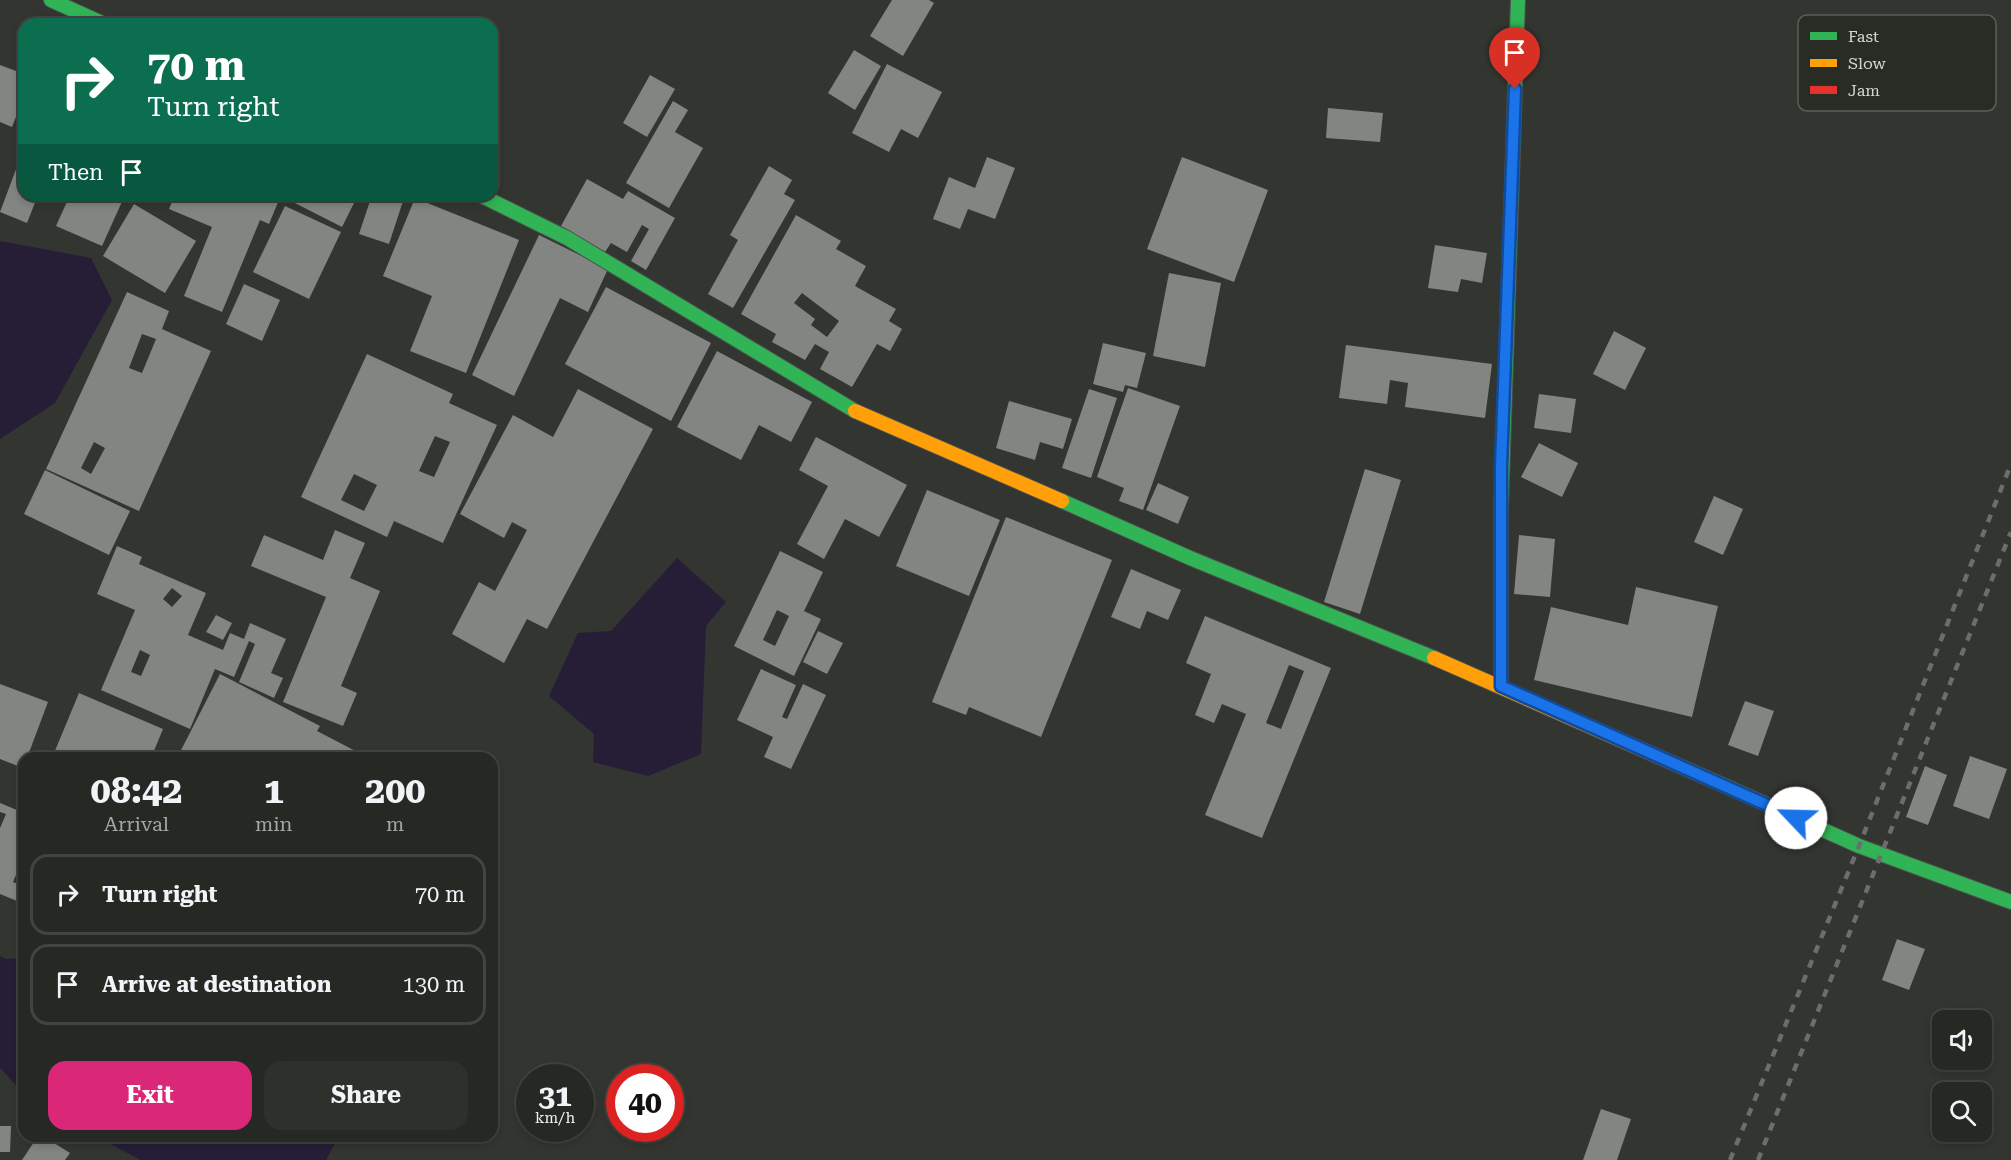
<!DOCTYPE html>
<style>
body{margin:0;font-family:"Roboto Serif",serif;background:#2e302c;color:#f1f3f6;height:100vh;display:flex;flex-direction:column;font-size:22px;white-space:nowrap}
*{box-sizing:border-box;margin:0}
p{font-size:20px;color:#a4a6a6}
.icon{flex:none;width:33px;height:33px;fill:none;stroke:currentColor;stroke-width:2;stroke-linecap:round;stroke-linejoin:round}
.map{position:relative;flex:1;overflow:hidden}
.side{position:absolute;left:18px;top:752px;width:480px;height:390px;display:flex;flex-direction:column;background:#262824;border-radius:18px;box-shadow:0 3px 9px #0003,0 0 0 2px #424441}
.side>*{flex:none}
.hud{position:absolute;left:18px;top:18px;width:480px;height:183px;border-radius:18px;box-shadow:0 3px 9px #0003,0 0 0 2px #424441;background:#0b6e4f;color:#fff;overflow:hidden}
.fabs{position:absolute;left:1932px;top:1010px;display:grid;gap:12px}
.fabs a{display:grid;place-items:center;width:60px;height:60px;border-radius:12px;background:#262824;box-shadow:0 3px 9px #0003,0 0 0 2px #424441;font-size:30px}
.speed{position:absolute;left:516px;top:1064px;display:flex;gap:12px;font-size:30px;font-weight:700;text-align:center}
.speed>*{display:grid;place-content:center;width:78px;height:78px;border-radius:50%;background:#262824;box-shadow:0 3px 9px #0003,0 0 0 2px #424441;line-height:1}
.speed small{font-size:15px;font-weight:400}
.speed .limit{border:9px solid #d22;background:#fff;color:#111}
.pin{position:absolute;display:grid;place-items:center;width:51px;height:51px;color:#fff;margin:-62px -26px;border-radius:50% 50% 50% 0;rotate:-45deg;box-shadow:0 0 6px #0007}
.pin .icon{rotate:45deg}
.me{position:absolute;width:66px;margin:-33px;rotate:294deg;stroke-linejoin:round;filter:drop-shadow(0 0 4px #0008)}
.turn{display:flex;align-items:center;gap:21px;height:126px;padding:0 30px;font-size:27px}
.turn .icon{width:78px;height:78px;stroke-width:2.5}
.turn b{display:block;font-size:42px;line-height:51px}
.then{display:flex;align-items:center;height:57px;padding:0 30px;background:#0003;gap:12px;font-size:22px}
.eta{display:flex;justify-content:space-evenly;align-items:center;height:102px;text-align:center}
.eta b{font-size:36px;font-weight:700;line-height:42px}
.primary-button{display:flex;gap:12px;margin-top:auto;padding:12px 30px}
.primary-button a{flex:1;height:69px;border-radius:18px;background:#db2777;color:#fff;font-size:24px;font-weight:700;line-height:69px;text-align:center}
.primary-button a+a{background:#2e302c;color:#f1f3f6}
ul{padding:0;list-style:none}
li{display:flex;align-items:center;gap:18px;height:81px;margin:0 12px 9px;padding:0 18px;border:3px solid #424441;border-radius:18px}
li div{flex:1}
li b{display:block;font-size:22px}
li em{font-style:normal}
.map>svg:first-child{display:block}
.water{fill:#261d37}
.building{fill:#828581;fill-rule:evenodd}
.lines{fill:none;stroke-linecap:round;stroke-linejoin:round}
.fast-casing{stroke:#4f514e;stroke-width:16}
.slow-casing{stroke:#4f514e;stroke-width:16}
.jam-casing{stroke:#4f514e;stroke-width:16}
.fast{stroke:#30b455;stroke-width:14}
.slow{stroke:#ff9f0a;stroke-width:14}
.jam{stroke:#e5322d;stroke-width:14}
.rail{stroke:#6d6c6f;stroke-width:4.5;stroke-dasharray:8 8;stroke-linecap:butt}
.route-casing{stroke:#114b97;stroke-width:15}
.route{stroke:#1a73e8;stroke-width:10}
.key{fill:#282c25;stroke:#5c5f59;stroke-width:1.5}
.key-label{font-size:16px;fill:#d5d7d3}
</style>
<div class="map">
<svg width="2011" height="1160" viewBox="0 0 2011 1160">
<rect width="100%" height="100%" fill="#323530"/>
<g class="water">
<path d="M0,241L91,258L112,300L55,403L0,439Z"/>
<path d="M677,558L726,602L706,626L701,754L648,776L593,762L594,734L549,696L578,633L611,631Z"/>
<path d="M0,956L6,959L24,958V1094L0,1068Z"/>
<path d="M95,1136H339L326,1160H141Z"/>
</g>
<g class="building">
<path d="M892,0H929L934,3L903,56L870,36Z"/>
<path d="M244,16L264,24H241Z"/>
<path d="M854,50L881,66L855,110L828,93Z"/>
<path d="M887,64L942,92L918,138L901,129L889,152L852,133Z"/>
<path d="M0,65L24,74V96L12,127L0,122Z"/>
<path d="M650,75L675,89L647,137L623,123Z"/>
<path d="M673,101L688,110L675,132L703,148L669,208L626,183Z"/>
<path d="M1328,108L1383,113L1380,142L1326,138Z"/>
<path d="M24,148V195H38L27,223L0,212Z"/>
<path d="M987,157L1015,168L995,219L968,209L960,229L933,219L949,177L975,188Z"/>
<path d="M1182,157L1268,190L1234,282L1147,249Z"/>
<path d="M769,166L792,180L784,194L795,200L733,308L708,294L738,240L730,235Z"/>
<path d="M587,179L623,199L628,191L675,218L646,270L631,261L649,229L642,225L627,252L611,243L605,252L561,226Z"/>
<path d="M70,195H125L102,246L56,226Z"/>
<path d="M175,195H281L269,224L260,220L222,312L184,296L212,227L169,209Z"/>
<path d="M289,195H358L342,227L287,199Z"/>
<path d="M372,195H405L389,244L359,234Z"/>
<path d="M415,198L519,240L466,373L410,351L432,296L383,276Z"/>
<path d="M134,204L196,241L165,293L103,256Z"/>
<path d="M285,206L341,232L309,299L253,272Z"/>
<path d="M796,215L841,241L836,249L866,266L855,286L896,309L889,321L902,329L890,351L877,344L852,387L820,369L829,352L815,344L805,360L772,342L776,334L741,314ZM802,293L839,321L827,337L811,325L815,319L794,303Z"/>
<path d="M539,235L608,269L588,312L560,298L514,396L472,375Z"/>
<path d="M1435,245L1487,253L1482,283L1461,279L1458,292L1428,288Z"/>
<path d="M1169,273L1221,283L1205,367L1153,356Z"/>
<path d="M244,284L280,300L262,341L226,324Z"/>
<path d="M606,287L711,343L671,421L565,364Z"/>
<path d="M127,292L169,311L162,329L211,351L139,511L46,469ZM142,334L156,339L142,373L129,368ZM94,442L105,448L91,474L81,468Z"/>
<path d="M1614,331L1646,348L1625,390L1593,374Z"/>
<path d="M1103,343L1146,353L1137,388L1125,385L1123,392L1093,384Z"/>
<path d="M1346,345L1492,364L1485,418L1405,407L1408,383L1390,380L1387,404L1339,398Z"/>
<path d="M717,351L812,402L791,442L759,425L741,460L677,427Z"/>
<path d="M367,354L453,394L449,403L497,425L443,543L394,521L387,537L301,497ZM435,436L450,442L434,477L419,471ZM354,474L377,485L364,511L341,500Z"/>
<path d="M1128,388L1180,406L1143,510L1119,501L1124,488L1097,477Z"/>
<path d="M578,389L653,429L547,629L527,619L504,663L452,634L479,582L495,591L527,530L512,522L504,538L460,514L513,415L553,437Z"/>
<path d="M1089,389L1117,398L1091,478L1062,468Z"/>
<path d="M1539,394L1576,399L1571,433L1534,428Z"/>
<path d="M1009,401L1072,419L1063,449L1040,442L1035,460L996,448Z"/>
<path d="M816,437L907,485L879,537L845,519L824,559L797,544L828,486L799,470Z"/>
<path d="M1539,443L1578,463L1562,497L1521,477Z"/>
<path d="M1365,469L1401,480L1360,614L1324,602Z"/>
<path d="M45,470L130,511L109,555L24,514Z"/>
<path d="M1158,483L1189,497L1178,524L1146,510Z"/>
<path d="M927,490L1000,520L969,596L896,566Z"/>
<path d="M1714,496L1743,509L1723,555L1694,542Z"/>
<path d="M1006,517L1112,560L1041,737L969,707L966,715L932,702Z"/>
<path d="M335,530L365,543L350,578L380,591L341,686L357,693L343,726L283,702L326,597L251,566L264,535L323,560Z"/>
<path d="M1519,535L1555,539L1550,597L1514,594Z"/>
<path d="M117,546L142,557L139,564L206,593L188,635L223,650L230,633L244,639L250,623L286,639L271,673L283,678L274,698L239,682L255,644L249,641L234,677L215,669L190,729L101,690L135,610L97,594ZM172,588L182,596L172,607L163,599ZM140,650L150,655L141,676L131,672Z"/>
<path d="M780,551L823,572L804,611L821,619L794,676L734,646ZM777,610L789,616L775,646L763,640Z"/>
<path d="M1131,569L1181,590L1168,620L1147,611L1140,629L1111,617Z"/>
<path d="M1636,587L1718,606L1692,717L1534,680L1551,607L1628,625Z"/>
<path d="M216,615L232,623L223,640L206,632Z"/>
<path d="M1205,616L1331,668L1262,838L1205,815L1246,714L1222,704L1214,723L1195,715L1211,674L1186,663ZM1289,665L1304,671L1281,729L1266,723Z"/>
<path d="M818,631L843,643L827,674L803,662Z"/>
<path d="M761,669L796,685L782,717L787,719L803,684L826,695L791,769L764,757L773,737L737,720Z"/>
<path d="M220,674L320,726L317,731L369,758H177Z"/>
<path d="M0,684L48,702L27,758H24L23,768L0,759Z"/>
<path d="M79,693L163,729L151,758H52Z"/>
<path d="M1745,701L1774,711L1758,756L1728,745Z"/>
<path d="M1970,756L2007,769L1989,819L1953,806Z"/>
<path d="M1925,766L1947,775L1928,825L1906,817Z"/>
<path d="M0,803L24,813V856L13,882L23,886L17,901L0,894V828L6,814L0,812Z"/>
<path d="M1897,939L1925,949L1909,990L1882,980Z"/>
<path d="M1601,1109L1631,1119L1617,1160H1583Z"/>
<path d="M0,1126H11L10,1152H0Z"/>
<path d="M38,1136H43L70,1153L65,1160H22Z"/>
</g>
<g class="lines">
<defs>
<g id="fast">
<path d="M51,0L104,24"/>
<path d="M480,195L567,238L855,411"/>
<path d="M1062,501L1190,558L1434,658"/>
<path d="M1501,509L1518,0"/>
<path d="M1732,789L1859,846L2011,902"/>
</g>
<g id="slow">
<path d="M855,411L1062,501"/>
<path d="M1434,658L1732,789"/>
</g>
<path id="jam" d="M1501,509V686"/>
</defs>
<use href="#fast" class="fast-casing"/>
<use href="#slow" class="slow-casing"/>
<use href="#jam" class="jam-casing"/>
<use href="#fast" class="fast"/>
<use href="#slow" class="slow"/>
<use href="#jam" class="jam"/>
<g class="rail">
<path d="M1730,1160L1859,846L2011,464"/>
<path d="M1758,1160L2011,532"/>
</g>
</g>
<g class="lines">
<defs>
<path id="route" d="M1515,89L1501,466V686L1796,818"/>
</defs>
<use href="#route" class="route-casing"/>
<use href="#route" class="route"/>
</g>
<rect x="1798" y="15" width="198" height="96" rx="9" class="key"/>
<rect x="1810" y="32" width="27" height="8" fill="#30b455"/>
<rect x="1810" y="59" width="27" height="8" fill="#ff9f0a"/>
<rect x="1810" y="86" width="27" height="8" fill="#e5322d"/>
<g class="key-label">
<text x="1848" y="42">Fast</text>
<text x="1848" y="69">Slow</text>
<text x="1848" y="96">Jam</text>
</g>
</svg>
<div class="fabs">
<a><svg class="icon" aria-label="sound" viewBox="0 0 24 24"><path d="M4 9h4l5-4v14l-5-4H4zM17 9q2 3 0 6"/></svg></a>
<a><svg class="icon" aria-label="search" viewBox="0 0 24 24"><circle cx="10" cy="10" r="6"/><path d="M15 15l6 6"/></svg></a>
</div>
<div class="speed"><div>31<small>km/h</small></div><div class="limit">40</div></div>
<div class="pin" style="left:1515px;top:89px;background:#d93025"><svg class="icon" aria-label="arrive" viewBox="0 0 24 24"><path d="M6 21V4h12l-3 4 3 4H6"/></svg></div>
<svg class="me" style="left:1796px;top:818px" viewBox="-20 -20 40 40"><circle r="19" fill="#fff"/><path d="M0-13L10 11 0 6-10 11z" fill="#1a73e8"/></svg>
<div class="hud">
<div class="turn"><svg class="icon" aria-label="right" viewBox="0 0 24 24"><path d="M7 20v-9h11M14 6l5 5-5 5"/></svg><div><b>70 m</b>Turn right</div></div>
<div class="then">Then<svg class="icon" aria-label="arrive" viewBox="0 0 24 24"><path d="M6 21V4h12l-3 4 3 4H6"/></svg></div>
</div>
<section class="side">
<div class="eta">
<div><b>08:42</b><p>Arrival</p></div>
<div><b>1</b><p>min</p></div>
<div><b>200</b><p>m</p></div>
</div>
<ul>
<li><svg class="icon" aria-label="right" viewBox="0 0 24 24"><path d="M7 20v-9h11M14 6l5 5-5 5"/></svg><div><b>Turn right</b></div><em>70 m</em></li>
<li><svg class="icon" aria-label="arrive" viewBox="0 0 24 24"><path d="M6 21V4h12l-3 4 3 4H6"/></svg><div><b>Arrive at destination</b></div><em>130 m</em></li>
</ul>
<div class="primary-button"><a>Exit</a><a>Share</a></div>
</section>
</div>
